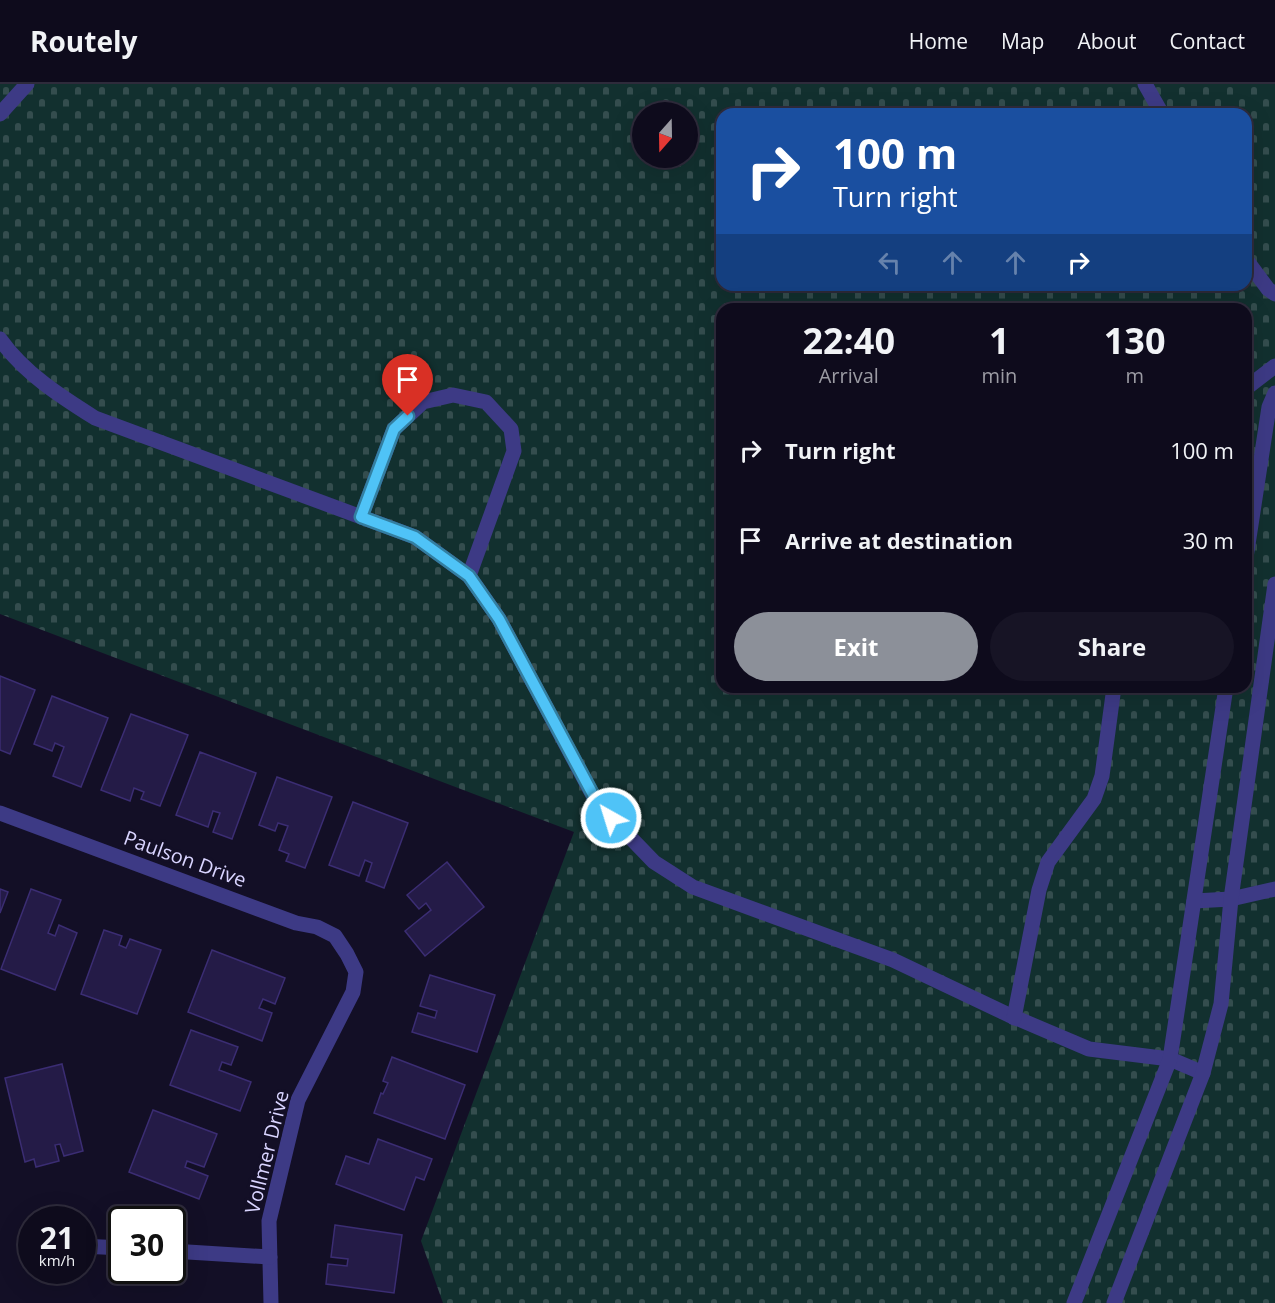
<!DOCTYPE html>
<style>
body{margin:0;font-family:"Open Sans",sans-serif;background:#171425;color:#f1f3f6;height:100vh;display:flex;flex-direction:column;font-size:22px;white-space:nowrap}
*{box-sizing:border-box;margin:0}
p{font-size:20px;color:#9b9ba3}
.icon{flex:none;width:33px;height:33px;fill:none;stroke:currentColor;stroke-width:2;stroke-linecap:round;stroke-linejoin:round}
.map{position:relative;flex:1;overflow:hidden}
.drawer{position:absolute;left:716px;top:219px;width:536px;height:390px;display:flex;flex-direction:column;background:#0e0b1c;border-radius:18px;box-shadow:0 6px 24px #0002,0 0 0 2px #2e2b3b}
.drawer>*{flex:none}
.guide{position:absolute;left:716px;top:24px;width:536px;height:183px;border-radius:18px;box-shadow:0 6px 24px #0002,0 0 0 2px #2e2b3b;background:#1a4fa0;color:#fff;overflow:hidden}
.needle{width:39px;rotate:200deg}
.buttons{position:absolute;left:632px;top:18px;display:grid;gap:12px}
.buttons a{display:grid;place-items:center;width:66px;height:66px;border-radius:50%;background:#0e0b1c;box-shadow:0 6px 24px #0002,0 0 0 2px #2e2b3b;font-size:30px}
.speed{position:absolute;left:18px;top:1122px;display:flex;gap:12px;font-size:30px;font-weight:700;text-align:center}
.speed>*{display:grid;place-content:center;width:78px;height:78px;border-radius:50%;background:#0e0b1c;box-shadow:0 6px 24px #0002,0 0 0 2px #2e2b3b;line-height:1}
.speed small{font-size:15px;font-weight:400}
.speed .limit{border:3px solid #111;border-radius:9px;background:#fff;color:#111}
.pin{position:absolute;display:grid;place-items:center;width:51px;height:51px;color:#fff;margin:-62px -26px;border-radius:50% 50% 50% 0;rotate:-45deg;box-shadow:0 0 6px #0007}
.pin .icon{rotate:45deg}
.me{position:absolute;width:66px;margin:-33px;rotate:321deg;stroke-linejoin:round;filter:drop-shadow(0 0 4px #0008)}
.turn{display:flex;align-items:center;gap:21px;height:126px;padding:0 18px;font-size:27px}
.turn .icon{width:78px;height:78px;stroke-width:2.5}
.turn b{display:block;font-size:42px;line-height:51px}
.lanes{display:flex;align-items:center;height:57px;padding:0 18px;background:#0003;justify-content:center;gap:30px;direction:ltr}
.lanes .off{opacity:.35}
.eta{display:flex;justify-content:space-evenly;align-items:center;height:102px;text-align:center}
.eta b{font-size:36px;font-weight:700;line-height:42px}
.cta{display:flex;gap:12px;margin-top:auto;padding:12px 18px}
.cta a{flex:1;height:69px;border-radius:36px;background:#8c9099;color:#fff;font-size:24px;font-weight:700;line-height:69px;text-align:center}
.cta a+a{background:#171425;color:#f1f3f6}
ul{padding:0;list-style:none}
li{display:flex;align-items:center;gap:18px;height:90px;padding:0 18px}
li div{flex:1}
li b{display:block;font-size:22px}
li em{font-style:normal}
header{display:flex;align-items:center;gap:36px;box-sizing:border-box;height:84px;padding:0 30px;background:#0e0b1c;border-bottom:2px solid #2e2b3b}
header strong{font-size:28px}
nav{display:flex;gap:33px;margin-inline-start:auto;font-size:21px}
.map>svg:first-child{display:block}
.cemetery{fill:url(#cemetery-stones);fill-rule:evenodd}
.building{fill:#241b47;stroke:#3b2d73;stroke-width:1.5}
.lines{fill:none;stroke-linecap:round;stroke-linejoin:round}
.minor{stroke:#3d3a85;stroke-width:15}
.route-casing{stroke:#337fa1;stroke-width:15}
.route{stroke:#4fc3f7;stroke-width:10}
.labels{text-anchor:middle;stroke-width:6;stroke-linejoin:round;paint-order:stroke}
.street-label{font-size:20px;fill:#d9d4ff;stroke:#130f26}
</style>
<header>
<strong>Routely</strong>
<nav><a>Home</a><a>Map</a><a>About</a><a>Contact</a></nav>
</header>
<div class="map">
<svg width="1275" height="1219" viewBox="0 0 1275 1219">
<defs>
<pattern id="cemetery-stones" width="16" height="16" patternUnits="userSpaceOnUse" patternTransform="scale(1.5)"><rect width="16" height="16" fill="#12302f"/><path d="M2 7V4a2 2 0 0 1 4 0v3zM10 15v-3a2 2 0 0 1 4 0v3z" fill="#344d4e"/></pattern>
</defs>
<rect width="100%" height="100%" fill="#130f26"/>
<path class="cemetery" d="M0,0H1275V1219H443L421,1157L574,748L0,530ZM642,28H687V74H642ZM722,30H1245V201H722ZM722,225H1245V603H722Z"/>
<g class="building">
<path d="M0,592L35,606L10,670L0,666Z"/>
<path d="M52,612L108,634L81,703L53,692L64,663L55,659L52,667L34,660Z"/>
<path d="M131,630L188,651L160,722L141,715L144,708L134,704L130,717L101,706Z"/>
<path d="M200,668L256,689L232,755L213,748L220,729L213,727L208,743L176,731Z"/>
<path d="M277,693L332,713L305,784L286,777L289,770L279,766L288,742L278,739L275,747L259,741Z"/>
<path d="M353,718L408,739L384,804L366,797L372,779L365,776L359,792L329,781Z"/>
<path d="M447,778L484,823L425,872L405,847L431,826L426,819L419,825L407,811Z"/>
<path d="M0,805L8,808L0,829Z"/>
<path d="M31,805L61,816L48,849L55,852L59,841L77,849L55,906L1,885Z"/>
<path d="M104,846L122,852L119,861L126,864L130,855L161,866L137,930L81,910Z"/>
<path d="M212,866L285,894L275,920L263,915L259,924L272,929L262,957L188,928Z"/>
<path d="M430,891L495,911L477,968L412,948L418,929L435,934L437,927L420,922Z"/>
<path d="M191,946L238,963L231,981L222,978L219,986L251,998L240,1027L170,1001Z"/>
<path d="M392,973L465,1001L445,1055L374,1029L381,1009L383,1010L388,999L383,997Z"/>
<path d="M62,980L83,1067L64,1072L60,1060L55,1061L59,1077L36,1083L34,1075L25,1078L5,994Z"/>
<path d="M153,1026L217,1050L204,1083L187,1077L185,1083L208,1092L199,1115L129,1088Z"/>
<path d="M378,1055L432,1075L424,1096L416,1093L404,1126L336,1100L346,1072L369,1080Z"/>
<path d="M335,1141L402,1151L394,1209L326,1200L328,1180L347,1182L348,1175L331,1173Z"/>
</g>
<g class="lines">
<g class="minor">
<path d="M1145,0L1162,30"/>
<path d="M0,30L27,0"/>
<path d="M1245,174L1268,205L1275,210"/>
<path d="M0,255C24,289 60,312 95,334L415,453L469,492L499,535L597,719L654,778L693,803L893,876L1009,931L1089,965L1170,975L1203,989"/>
<path d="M1245,305L1275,282"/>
<path d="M361,433L394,345L423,318L453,311L486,318L511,345L514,367L469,492"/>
<path d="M1245,480L1269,323L1275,309"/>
<path d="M0,729L296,839L317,843L335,852L347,870L356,888L353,908L298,1016L269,1137L271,1219"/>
<path d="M1194,817L1231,815L1275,805"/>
<path d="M1014,934L1039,806L1048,778L1094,715L1102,692L1114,603"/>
<path d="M82,1162L122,1164"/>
<path d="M172,1167L270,1173"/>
<path d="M1074,1219L1170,975L1226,603"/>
<path d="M1114,1219L1203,989L1221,920L1231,815L1275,500"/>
</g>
</g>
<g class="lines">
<defs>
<path id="route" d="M408,332L394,345L361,433L415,453L469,492L499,535L597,718L611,734"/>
</defs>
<use href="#route" class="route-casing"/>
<use href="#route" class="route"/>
</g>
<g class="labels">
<g class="street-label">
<text transform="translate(185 775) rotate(20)" y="7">Paulson Drive</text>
<text transform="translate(267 1068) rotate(-76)" y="7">Vollmer Drive</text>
</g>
</g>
</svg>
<div class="buttons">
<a><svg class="needle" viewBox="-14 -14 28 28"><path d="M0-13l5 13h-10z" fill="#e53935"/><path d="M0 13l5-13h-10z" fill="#9b9ba3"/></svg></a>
</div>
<div class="speed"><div>21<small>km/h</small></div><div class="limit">30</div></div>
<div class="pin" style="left:408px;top:332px;background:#d93025"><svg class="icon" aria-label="arrive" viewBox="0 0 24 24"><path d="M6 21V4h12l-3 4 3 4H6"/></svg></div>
<svg class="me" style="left:611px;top:734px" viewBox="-20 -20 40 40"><circle r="17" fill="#4fc3f7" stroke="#fff" stroke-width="3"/><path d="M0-11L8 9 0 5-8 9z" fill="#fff"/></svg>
<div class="guide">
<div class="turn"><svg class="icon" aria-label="right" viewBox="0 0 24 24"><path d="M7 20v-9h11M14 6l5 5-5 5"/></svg><div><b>100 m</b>Turn right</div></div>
<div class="lanes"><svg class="icon off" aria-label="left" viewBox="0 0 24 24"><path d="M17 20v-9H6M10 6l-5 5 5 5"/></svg><svg class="icon off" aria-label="ahead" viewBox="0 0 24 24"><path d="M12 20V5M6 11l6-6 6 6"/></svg><svg class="icon off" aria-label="ahead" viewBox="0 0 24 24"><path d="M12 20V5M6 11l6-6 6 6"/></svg><svg class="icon" aria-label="right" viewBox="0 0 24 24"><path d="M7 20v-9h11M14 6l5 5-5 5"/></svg></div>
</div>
<section class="drawer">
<div class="eta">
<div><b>22:40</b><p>Arrival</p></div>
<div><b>1</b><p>min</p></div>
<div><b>130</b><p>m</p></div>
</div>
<ul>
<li><svg class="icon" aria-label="right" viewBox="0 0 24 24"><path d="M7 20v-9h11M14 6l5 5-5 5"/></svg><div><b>Turn right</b></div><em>100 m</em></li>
<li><svg class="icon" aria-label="arrive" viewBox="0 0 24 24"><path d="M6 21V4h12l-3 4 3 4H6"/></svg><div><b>Arrive at destination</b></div><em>30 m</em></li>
</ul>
<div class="cta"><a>Exit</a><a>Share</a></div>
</section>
</div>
